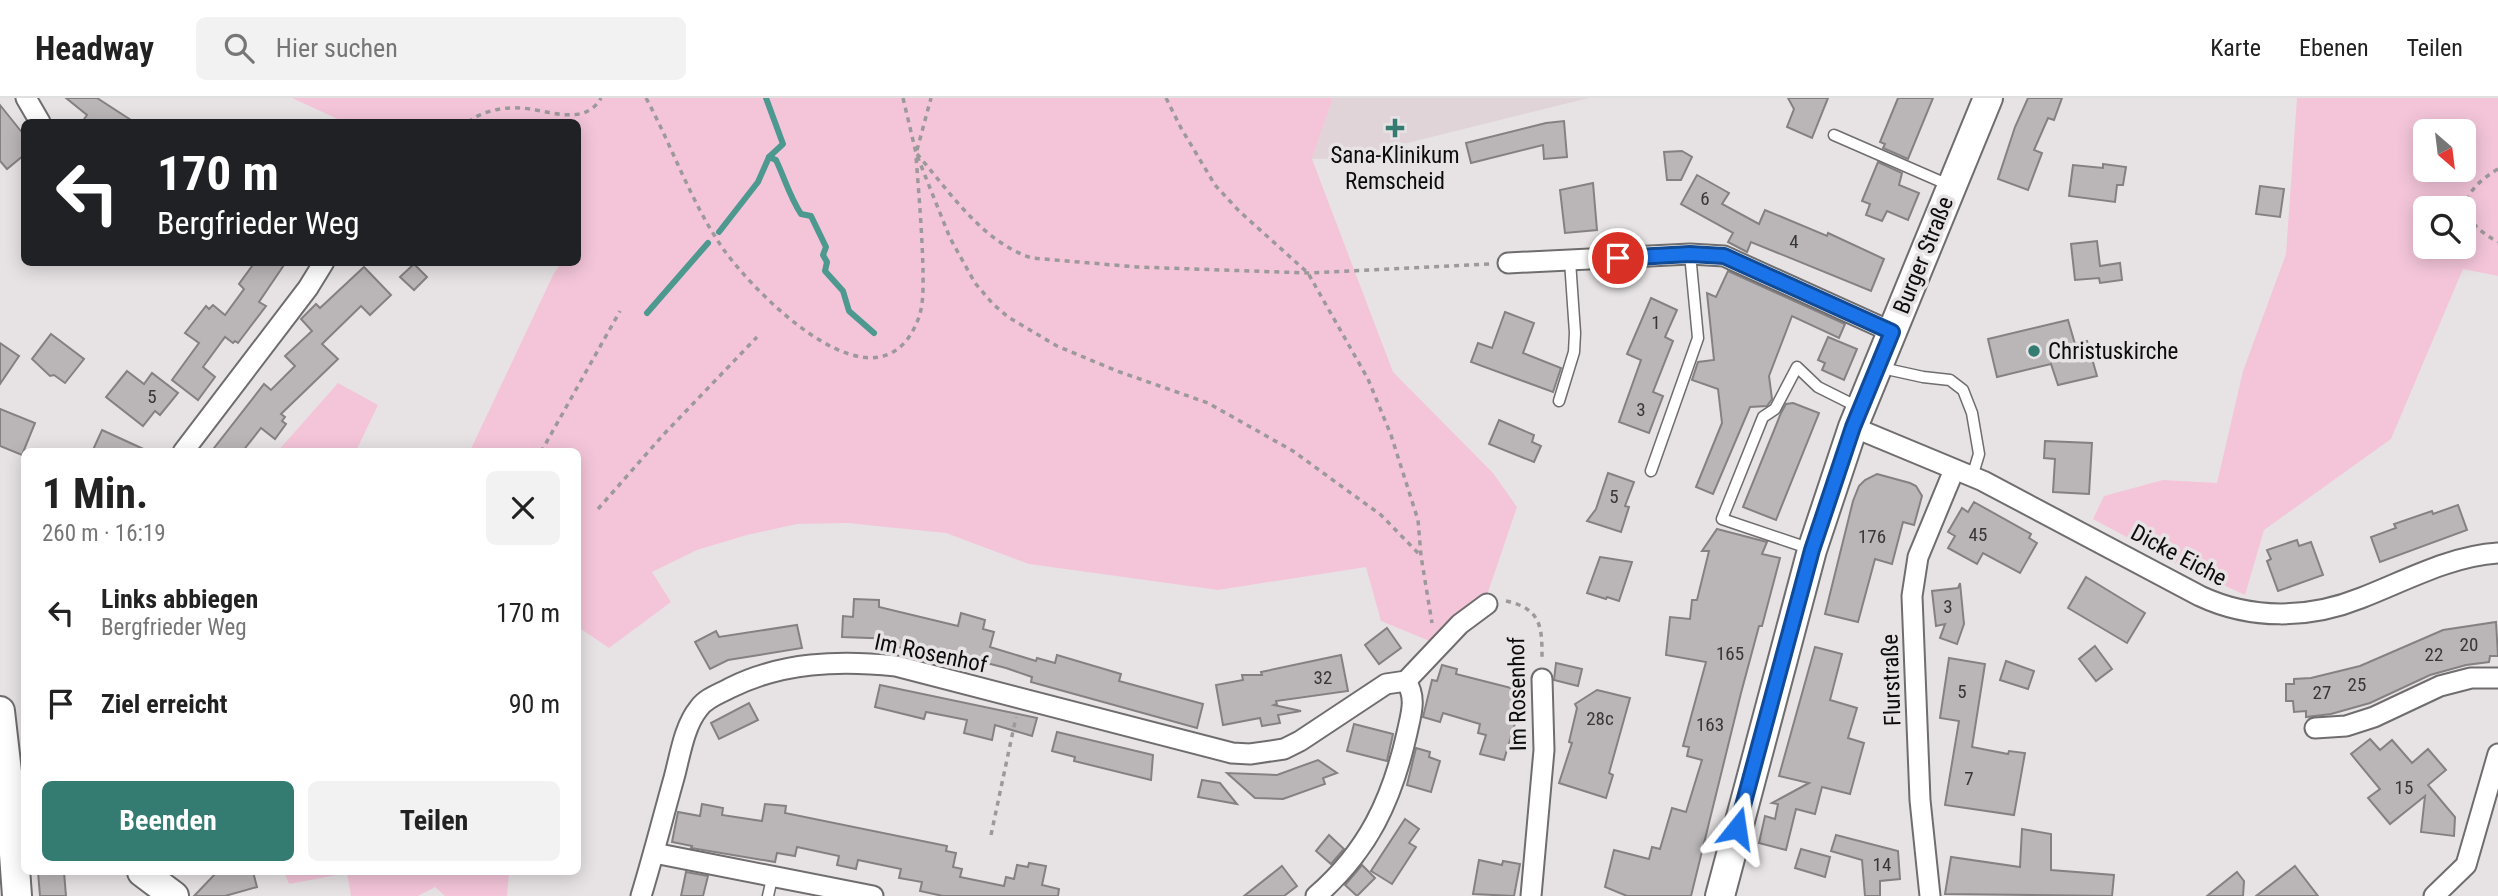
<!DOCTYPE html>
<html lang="de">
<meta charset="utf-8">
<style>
body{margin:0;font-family:"Roboto Condensed",sans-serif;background:#f2f2f2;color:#222;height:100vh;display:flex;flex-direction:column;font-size:26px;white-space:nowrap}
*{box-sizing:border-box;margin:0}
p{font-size:23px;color:#767676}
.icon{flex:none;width:38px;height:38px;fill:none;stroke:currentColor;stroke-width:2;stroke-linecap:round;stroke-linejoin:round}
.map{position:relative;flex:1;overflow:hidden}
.details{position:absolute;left:21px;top:350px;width:560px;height:427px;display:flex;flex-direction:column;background:#fff;border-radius:10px;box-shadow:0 4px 18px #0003}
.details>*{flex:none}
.hud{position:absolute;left:21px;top:21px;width:560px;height:147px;border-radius:10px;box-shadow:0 4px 18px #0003;background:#202124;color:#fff;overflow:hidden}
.needle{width:46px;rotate:152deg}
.controls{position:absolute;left:2413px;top:21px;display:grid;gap:14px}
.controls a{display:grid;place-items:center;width:63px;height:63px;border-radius:10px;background:#fff;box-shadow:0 4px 18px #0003;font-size:35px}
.pin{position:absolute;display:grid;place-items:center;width:60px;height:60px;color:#fff;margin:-30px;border:4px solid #fff;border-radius:50%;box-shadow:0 2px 7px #0007}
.me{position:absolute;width:77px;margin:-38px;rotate:15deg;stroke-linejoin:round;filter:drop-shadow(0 0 5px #0008)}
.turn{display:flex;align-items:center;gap:24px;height:147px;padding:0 21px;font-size:32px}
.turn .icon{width:91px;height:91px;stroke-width:2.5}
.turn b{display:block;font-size:49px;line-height:60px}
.round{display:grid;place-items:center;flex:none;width:74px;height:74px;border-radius:10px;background:#f2f2f2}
.overview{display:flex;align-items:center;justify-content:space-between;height:119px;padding:0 21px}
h1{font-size:42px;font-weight:700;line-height:52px}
.action{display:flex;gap:14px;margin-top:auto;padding:14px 21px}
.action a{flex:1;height:80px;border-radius:10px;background:#347b72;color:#fff;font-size:28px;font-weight:700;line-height:80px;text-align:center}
.action a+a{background:#f2f2f2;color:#222}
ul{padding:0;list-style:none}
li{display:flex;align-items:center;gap:21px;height:91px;padding:0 21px}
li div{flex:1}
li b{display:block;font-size:26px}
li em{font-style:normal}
header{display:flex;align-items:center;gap:42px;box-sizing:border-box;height:98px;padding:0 35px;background:#fff;border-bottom:2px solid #e0e0e0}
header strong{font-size:33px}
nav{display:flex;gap:38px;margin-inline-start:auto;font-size:24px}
.search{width:490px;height:63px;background:#f2f2f2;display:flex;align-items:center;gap:18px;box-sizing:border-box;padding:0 24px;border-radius:10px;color:#767676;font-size:26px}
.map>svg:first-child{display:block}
.built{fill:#e0d4d8}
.green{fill:#f4c5d9;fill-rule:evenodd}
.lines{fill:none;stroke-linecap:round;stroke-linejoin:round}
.stream{stroke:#4d9990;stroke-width:6}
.building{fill:#bab6b8;stroke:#858183;stroke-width:2}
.lane-casing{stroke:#706d6e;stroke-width:13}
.street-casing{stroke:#706d6e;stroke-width:23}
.secondary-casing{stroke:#706d6e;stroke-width:32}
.path{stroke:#9c999a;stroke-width:3.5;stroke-dasharray:5 5;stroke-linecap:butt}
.lane{stroke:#fff;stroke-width:10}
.street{stroke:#fff;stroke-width:19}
.secondary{stroke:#fff;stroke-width:28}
.route-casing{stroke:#114b97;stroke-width:18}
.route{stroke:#1a73e8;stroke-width:12}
.poi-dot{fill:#347b72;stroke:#e7e3e5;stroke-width:2.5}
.labels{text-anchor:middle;stroke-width:7;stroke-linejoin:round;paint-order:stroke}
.number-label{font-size:19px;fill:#383638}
.poi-label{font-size:23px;fill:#0d0c0d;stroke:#e7e3e5}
.street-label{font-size:23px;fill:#0d0c0d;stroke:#e7e3e5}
</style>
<header>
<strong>Headway</strong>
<div class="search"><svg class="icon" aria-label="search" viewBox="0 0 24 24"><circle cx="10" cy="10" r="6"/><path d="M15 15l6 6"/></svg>Hier suchen</div>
<nav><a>Karte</a><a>Ebenen</a><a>Teilen</a></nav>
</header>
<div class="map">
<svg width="2498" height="798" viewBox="0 0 2498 798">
<rect width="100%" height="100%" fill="#e7e3e5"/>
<path class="built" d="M1333,0H1589L1347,60L1312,61Z"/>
<g class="green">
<path d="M292,0H1333L1312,61L1393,274L1493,375L1517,409L1485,503L1432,544L1381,523L1366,469L1218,492L1029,466L946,435L847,425L797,426L747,437L697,452L652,474L671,504L609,550L578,529V354L470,353L553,177L561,165L578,164V24H344Z"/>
<path d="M2297,0H2498V178L2463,171L2391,341L2264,432L2245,497L2173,464L2093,421L2104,398L2163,382L2217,385L2243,273L2286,156ZM2464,33V72H2426V33ZM2426,110H2464V149H2426Z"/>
<path d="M338,285L378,307L356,353H278Z"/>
<path d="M284,774H509L507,798H445L435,789L418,798H351L347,775L289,786Z"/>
</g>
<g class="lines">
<g class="stream">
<path d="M769,59L776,62C785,81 789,97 801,116L811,118L826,149L823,157L827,164L825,173L843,193L849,213L874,235"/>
<path d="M719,134L758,84L769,59L783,46L766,0"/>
<path d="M647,215L708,145"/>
</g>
</g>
<g class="building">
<path d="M66,0H97L134,24H82L87,17Z"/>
<path d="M1788,0H1828L1812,40L1787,29L1794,11Z"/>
<path d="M1898,0H1933L1908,61L1883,50L1885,46L1880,44Z"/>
<path d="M2028,0H2062L2054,22L2048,20L2034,52L2042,55L2028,92L1998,81L2015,29Z"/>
<path d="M0,7L24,37V57L7,71L0,63Z"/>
<path d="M1564,23L1567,59L1544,61L1543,47L1471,65L1466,45L1546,25Z"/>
<path d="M1682,53L1692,59L1681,82H1667L1664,54Z"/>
<path d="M1878,64L1902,75L1899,87L1919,95L1908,122L1887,113L1882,123L1866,117L1870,106L1862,103Z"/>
<path d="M2103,66L2126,69L2123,87H2117L2115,104L2069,98L2073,67L2103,70Z"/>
<path d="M1697,77L1729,95L1722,106L1759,126L1765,112L1827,138L1828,135L1884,161L1871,193L1751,144L1747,154L1728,144L1733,135L1681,106Z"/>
<path d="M1593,85L1597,132L1565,135L1560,92Z"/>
<path d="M2260,88L2284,91L2280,119L2256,116Z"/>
<path d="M2097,143L2100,168L2120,165L2122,182L2100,185L2099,180L2075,182L2071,146Z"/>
<path d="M255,164H286L259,204L266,208L238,245L235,243L233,245L225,239L203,269L215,279L198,302L172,282L199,245L185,235L206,208L209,211L213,207L225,217L244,191L239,186Z"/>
<path d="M414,166L427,179L414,192L400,179Z"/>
<path d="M364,169L391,197L370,217L361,208L322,246L338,261L281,316L285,319L282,323L286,326L275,341L261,330L242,354H211L264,286L271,292L295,268L285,258L312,233L301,221L316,206L320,210Z"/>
<path d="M1728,173L1845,226L1839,240L1792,218L1769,278L1772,301L1767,308L1750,309L1713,396L1696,389L1722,325L1718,291L1692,282L1698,264L1714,262L1707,195L1716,199Z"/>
<path d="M1651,200L1677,212L1665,239L1673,243L1653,294L1663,298L1649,335L1619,324L1641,262L1627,256Z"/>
<path d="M1505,214L1534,225L1523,255L1561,270L1553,294L1471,264L1478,245L1492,250Z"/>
<path d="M2068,222L2075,246L2087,243L2097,278L2058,287L2051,266L1997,279L1988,241Z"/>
<path d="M51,236L84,261L65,285L54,277L50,278L32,261Z"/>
<path d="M1828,239L1857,251L1844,282L1822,272L1825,265L1818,262Z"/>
<path d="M0,245L19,258L0,286Z"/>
<path d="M127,273L144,286L152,275L178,295L160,317L155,313L143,328L106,299Z"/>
<path d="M1793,305L1819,315L1776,422L1743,409L1781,315L1786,306Z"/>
<path d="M0,311L35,325L22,357L0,348Z"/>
<path d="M1499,322L1534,337L1532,344L1541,348L1534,364L1489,346Z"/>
<path d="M102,332L150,354H92Z"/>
<path d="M2045,343L2092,345L2089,396L2053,394L2055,361L2044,360Z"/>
<path d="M1608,375L1634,384L1625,408L1629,409L1621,434L1587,423L1596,411Z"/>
<path d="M1877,376L1910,385L1916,388L1922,398L1914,427L1903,424L1892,466L1875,461L1858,524L1825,516L1853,403L1859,388L1865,382Z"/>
<path d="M1974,404L2031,436L2029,440L2037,445L2020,475L1983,455L1977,466L1948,450L1955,438L1948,434L1962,410L1968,414Z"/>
<path d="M2458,407L2467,432L2380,464L2371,439L2396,430L2394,426L2432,413L2433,416Z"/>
<path d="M1717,431L1767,444L1762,456L1780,460L1762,528H1759L1741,595L1691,798H1627L1605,789L1614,752L1649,761L1652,749L1660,751L1672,710L1686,714L1702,662L1687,658L1689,649L1683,648L1706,564L1666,557L1670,519L1690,521L1692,502H1697L1709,453H1702Z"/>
<path d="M2297,442L2299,448L2311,444L2323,477L2278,493L2267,463L2271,461L2267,452Z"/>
<path d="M1600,459L1632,464L1619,503L1607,499L1606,501L1587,495Z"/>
<path d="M2086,479L2145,515L2127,545L2068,510Z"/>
<path d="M1960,485L1964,526L1957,546L1940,540L1945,526L1936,528L1932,493L1958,490Z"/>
<path d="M854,501L879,502V509L958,528L961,515L985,522L983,531L994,534L990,549L1036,563L1037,560L1055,565L1057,557L1121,576L1119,583L1203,606L1197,630L1031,584L1032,579L1006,570L932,551L930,558L895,548L897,541L842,539L843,518L853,519Z"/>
<path d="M2496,524L2498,558H2490L2489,564L2466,567L2430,577L2370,605L2331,616L2306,619V613L2294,614L2293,603H2286V586H2294V581L2311,580L2360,568L2443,532Z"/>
<path d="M797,527L802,550L728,562L710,571L695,544L716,533L719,539Z"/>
<path d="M1387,530L1401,550L1379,566L1365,547Z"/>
<path d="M2095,548L2112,571L2096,583L2079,561Z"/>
<path d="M1815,549L1842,556L1830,602L1857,610L1848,640L1864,645L1850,696L1822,689L1815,716L1796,711L1786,752L1759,745L1765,718L1775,721L1778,706L1772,705L1809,685L1779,678Z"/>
<path d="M1341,557L1348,593L1276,603L1277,606L1274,607L1301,613L1278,617L1280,625L1262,628L1260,620L1223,627L1216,587L1243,582L1242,577H1262L1261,574Z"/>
<path d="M1949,560L1985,566L1972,649L2008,656L2009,653L2025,655L2014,717L1945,707L1959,623L1940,620Z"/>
<path d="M2006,563L2034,573L2028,591L2000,582Z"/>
<path d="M1556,565L1582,571L1578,588L1554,582Z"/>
<path d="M1442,567L1457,571L1456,576L1515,591L1511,606L1520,609L1504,662L1480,656L1486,637L1478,635L1480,626L1443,615L1440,624L1423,619L1432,582L1437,583Z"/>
<path d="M880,587L1037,620L1032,638L995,627L992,642L964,635L967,622L926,614L924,621L875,609Z"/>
<path d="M1597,592L1630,600L1609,675L1613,677L1606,700L1559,685L1572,645L1569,644L1577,610L1575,606Z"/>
<path d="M749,605L758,622L719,641L711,625Z"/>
<path d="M1354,626L1393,636L1387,663L1347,653Z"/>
<path d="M1057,634L1153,657L1151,682L1074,663L1075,659L1052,653Z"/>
<path d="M2370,641L2380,652L2392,642L2412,665L2428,651L2446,672L2428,687L2455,719L2454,738L2421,734L2425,698L2390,726L2368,700L2380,691L2351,656Z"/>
<path d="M1416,650L1430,654L1429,659L1440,663L1431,694L1407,687Z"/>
<path d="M1318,662L1337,675L1323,680L1325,686L1283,701L1255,700L1227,675L1277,677Z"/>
<path d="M1202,682L1220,685L1237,706L1198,699Z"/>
<path d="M702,706L723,710L722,717L762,723L765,706L786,708L785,715L947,748L946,753L956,755L953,769L962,771L960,779L1004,788L1006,779L1014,781L1017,767L1028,769L1029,765L1046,768L1042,787L1059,791L1058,798H943L920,793L922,784L899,780L901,771L858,762L856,771L837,767L839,758L797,749L795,758L777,755L775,764L691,750L692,748L672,744L678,714L700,718Z"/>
<path d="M1405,721L1419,731L1409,745L1416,749L1392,786L1371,773Z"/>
<path d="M2022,731L2051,736V772L2114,777L2112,798L1945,796L1951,759L2020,769Z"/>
<path d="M1329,737L1344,751L1331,766L1316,753Z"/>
<path d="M1836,737L1898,753L1900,781L1880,783V798H1865L1862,762L1831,753Z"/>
<path d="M1801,751L1830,759L1825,779L1795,770Z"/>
<path d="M1479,762L1502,767L1503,763L1520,766L1514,798L1473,796Z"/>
<path d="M1362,767L1375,780L1357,798L1345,787Z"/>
<path d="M1282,768L1297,788L1284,798H1244Z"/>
<path d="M2295,768L2318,798H2256Z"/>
<path d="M38,774H64L66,798H40Z"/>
<path d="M217,774H253L257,789L225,798H194Z"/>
<path d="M686,774L708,778L703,798H681Z"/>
<path d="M2237,774L2244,783L2243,798H2207Z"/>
</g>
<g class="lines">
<defs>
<g id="lane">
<path d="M1834,37L1951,88"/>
<path d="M1882,270L1923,279L1950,282L1963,292L1972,315L1979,356L1972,379"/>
<path d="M1559,303L1574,254L1575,235L1570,163"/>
<path d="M1651,373L1698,240L1690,156"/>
<path d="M1811,451L1722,421L1763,319L1775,311L1797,269L1818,289L1860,310"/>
<path d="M768,798L773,776"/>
</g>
<g id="street">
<path d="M26,0L40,24"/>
<path d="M1508,165L1690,156L1724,158L1892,234"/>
<path d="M1853,329L1983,383L2200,498C2251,522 2309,521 2361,500C2405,483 2450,458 2498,455"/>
<path d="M183,354L308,190L324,164"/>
<path d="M2315,630L2346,628L2374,619L2440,588L2471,580H2498"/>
<path d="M654,755L873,798"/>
<path d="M641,798C653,759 663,719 674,680C680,658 684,628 699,610C706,600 719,596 730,590C782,564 839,562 896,568L1232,655L1250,656L1284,651L1300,643L1386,586L1406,583L1460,526L1487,506"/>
<path d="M1316,798C1368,753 1392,702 1407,635C1411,616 1417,600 1406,583"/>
<path d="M1531,798L1544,652L1542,581"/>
<path d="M1930,798L1920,702L1912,498L1918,459L1954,372"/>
<path d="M2434,798L2466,767L2498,656"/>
</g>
<g id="secondary">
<path d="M0,613L10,700L17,798"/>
<path d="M142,774L174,798"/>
<path d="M1720,798L1812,452L1853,329L1988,0"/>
</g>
</defs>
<use href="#lane" class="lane-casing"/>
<use href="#street" class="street-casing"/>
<use href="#secondary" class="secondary-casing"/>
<g class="path">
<path d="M646,0C673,50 691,105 724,152C757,198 881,324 919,219C924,204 923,186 923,171C922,134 919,97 916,59"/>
<path d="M903,0L916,55L950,140L975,185L993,206L1008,219L1057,248L1117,273L1208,305L1293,353L1381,417L1421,458"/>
<path d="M1166,0L1181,30L1215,87L1239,113L1308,175L1368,281L1391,337L1418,422L1421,458L1432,525"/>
<path d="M468,24C483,13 501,9 520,10C546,11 584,30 601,0"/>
<path d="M917,52L931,0"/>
<path d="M917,56C950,94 982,144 1032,160L1137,169L1308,175L1490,166"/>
<path d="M2498,71C2458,95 2454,120 2498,144"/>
<path d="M541,354L620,213"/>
<path d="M598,411L664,336L757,239"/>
<path d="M1506,503C1543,511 1542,531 1542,563"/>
<path d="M991,737L1016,619"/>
</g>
<use href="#lane" class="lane"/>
<use href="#street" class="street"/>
<use href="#secondary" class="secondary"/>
</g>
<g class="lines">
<defs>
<path id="route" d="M1618,160L1690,156L1724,158L1892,234L1853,329L1812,452L1737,730"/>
</defs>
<use href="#route" class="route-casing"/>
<use href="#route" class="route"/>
</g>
<g class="poi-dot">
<path d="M1391.5 19.5h7v7h7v7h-7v7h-7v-7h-7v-7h7z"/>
<circle cx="2034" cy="253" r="7"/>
</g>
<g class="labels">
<g class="number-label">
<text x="1705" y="107">6</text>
<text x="1794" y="150">4</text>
<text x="1656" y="231">1</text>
<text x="152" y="305">5</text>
<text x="1641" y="318">3</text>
<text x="1614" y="405">5</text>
<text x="1978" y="443">45</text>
<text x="1872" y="445">176</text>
<text x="1948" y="515">3</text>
<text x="2469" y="553">20</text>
<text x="1730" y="562">165</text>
<text x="2434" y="563">22</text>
<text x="1323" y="586">32</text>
<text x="2357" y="593">25</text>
<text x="1962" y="600">5</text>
<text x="2322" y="601">27</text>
<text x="1600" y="627">28c</text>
<text x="1710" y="633">163</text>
<text x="1969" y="687">7</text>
<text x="2404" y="696">15</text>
<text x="1882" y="773">14</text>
</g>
<g class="poi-label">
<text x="1395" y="65">Sana-Klinikum<tspan x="1395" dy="26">Remscheid</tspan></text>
<text x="2048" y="261" text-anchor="start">Christuskirche</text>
</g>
<g class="street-label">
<text transform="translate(1923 157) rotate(-68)" y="8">Burger Straße</text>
<text transform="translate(2179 457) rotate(28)" y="8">Dicke Eiche</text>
<text transform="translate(931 555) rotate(12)" y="8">Im Rosenhof</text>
<text transform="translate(1891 582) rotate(-92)" y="8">Flurstraße</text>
<text transform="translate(1517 596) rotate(-91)" y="8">Im Rosenhof</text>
</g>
</g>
</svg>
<div class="controls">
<a><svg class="needle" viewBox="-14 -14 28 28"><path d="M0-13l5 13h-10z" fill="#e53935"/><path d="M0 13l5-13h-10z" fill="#767676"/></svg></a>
<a><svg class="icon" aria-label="search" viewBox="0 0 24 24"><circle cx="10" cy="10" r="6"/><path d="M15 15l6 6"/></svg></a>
</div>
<div class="pin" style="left:1618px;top:160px;background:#d93025"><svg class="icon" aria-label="arrive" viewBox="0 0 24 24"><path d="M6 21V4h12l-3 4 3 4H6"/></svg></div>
<svg class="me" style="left:1737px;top:730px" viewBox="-20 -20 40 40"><path d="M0-17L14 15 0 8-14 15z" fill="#1a73e8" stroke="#fff" stroke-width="4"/></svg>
<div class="hud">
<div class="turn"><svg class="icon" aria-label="left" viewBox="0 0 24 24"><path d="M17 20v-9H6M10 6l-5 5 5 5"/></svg><div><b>170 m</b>Bergfrieder Weg</div></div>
</div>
<section class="details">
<div class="overview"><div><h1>1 Min.</h1><p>260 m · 16:19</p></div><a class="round"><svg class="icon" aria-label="close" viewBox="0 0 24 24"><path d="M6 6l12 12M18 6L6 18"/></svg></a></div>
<ul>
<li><svg class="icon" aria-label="left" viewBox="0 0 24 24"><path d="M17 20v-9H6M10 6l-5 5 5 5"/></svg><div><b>Links abbiegen</b><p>Bergfrieder Weg</p></div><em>170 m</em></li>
<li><svg class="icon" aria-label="arrive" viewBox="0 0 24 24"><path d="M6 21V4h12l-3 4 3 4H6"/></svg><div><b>Ziel erreicht</b></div><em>90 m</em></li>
</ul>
<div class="action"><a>Beenden</a><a>Teilen</a></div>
</section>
</div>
